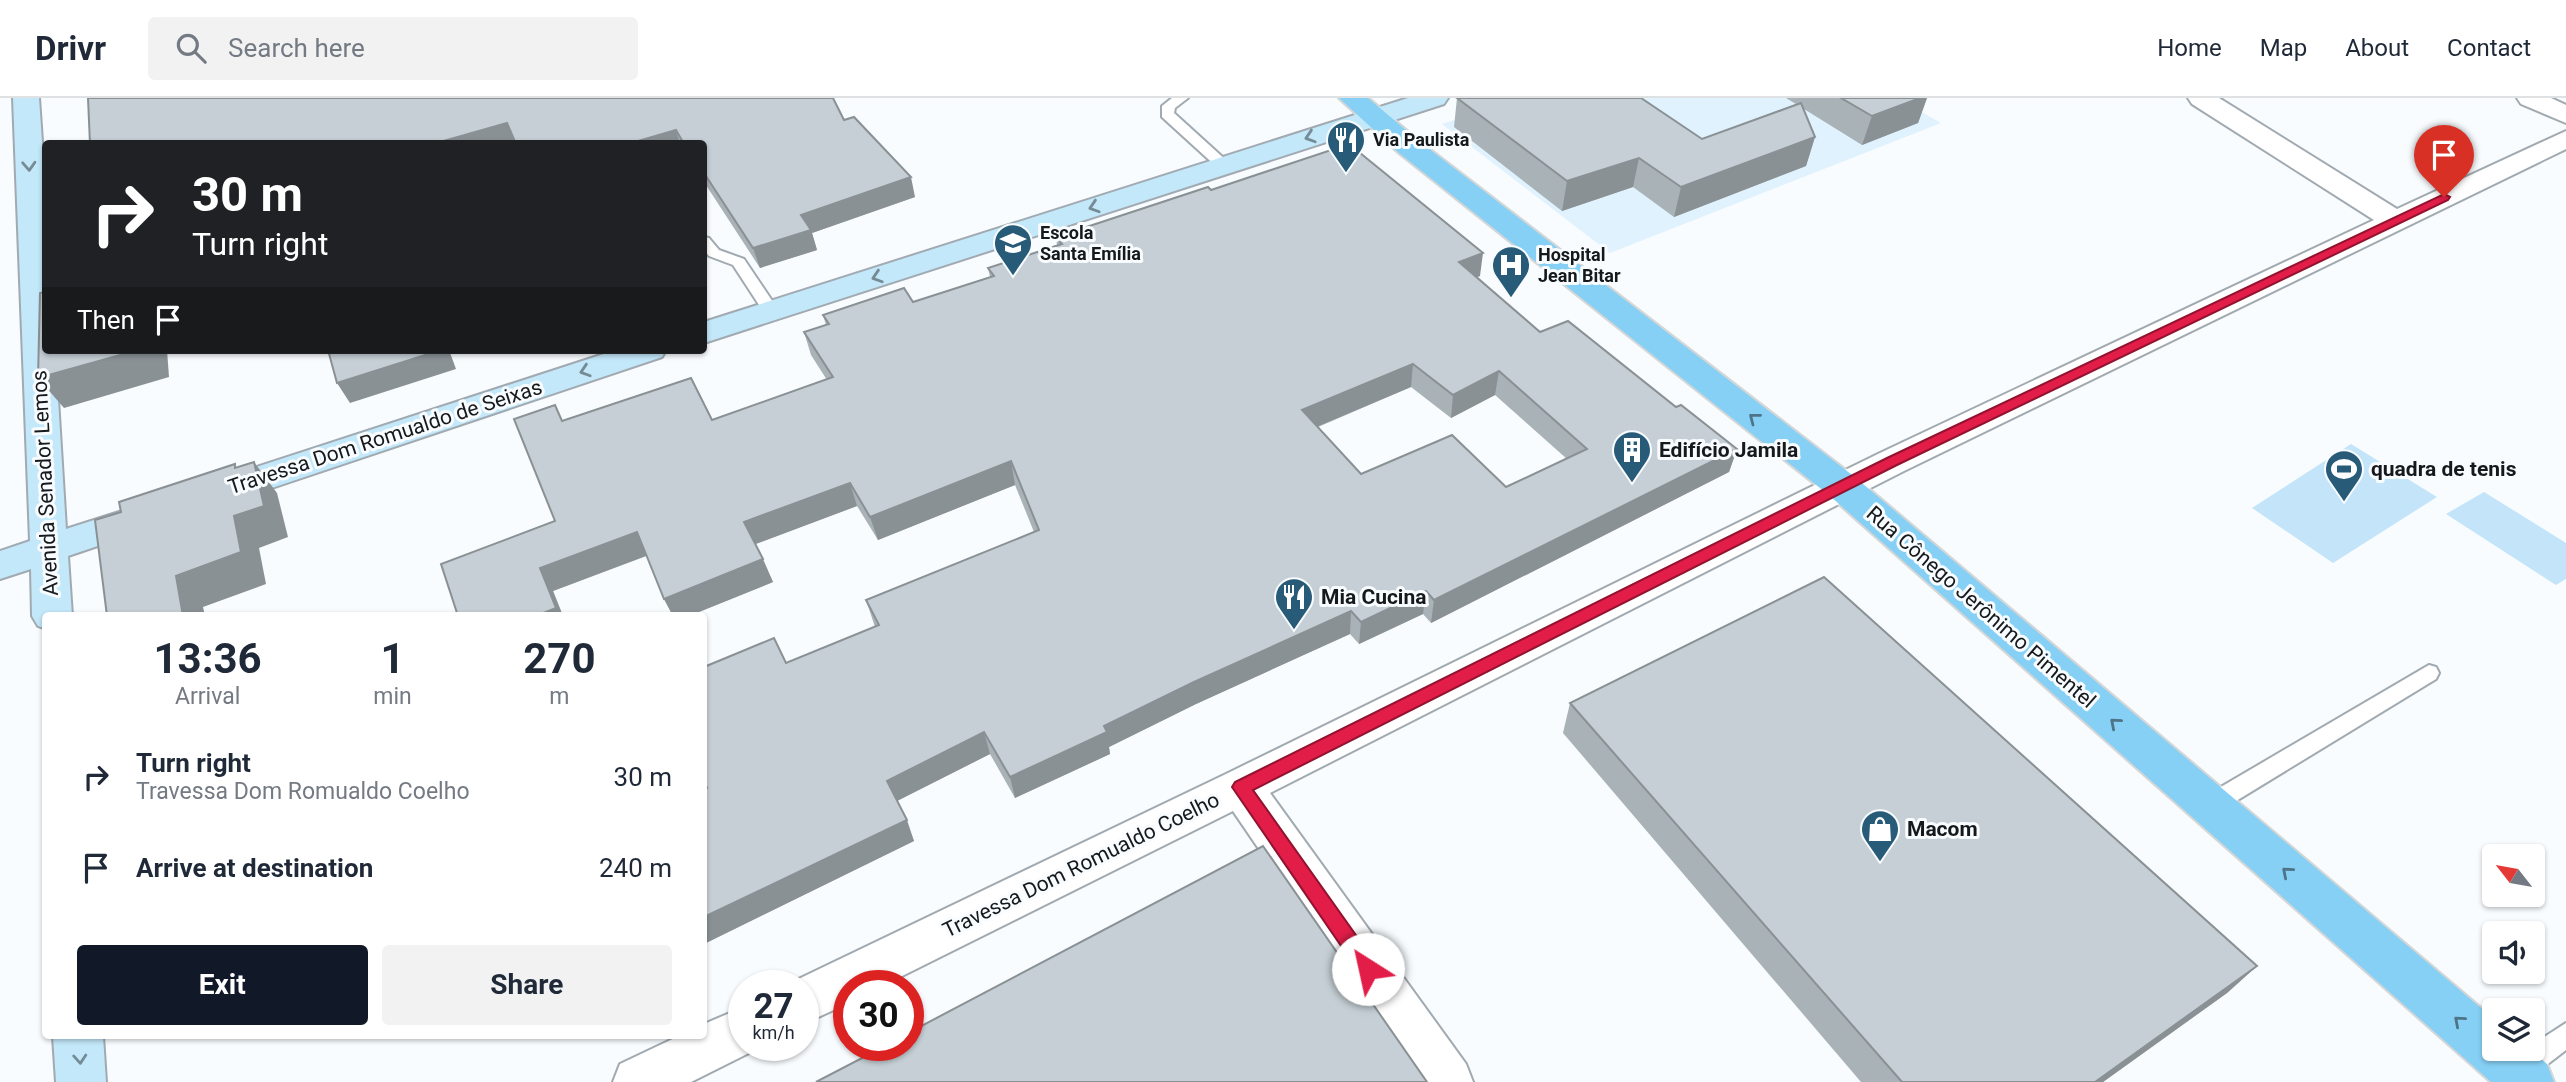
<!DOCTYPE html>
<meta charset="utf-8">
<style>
body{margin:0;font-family:Roboto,sans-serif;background:#f2f2f3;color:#1f2937;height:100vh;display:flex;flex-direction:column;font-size:26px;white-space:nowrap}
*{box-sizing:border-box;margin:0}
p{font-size:23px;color:#747a83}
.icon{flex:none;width:38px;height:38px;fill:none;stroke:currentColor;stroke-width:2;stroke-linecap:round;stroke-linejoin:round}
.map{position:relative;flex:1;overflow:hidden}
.details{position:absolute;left:42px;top:514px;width:665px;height:427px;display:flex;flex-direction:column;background:#fff;border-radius:7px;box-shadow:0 2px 5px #0004}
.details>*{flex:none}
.guide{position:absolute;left:42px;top:42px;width:665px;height:214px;border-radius:7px;box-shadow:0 2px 5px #0004;background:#202124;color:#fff;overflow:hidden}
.needle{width:46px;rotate:301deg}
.buttons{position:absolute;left:2482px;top:746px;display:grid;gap:14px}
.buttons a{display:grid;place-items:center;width:63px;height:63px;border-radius:7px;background:#fff;box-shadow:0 2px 5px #0004;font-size:35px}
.speed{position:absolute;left:728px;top:872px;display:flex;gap:14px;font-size:35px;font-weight:700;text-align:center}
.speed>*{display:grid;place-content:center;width:91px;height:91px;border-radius:50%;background:#fff;box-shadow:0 2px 5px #0004;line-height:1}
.speed small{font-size:18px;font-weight:400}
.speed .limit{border:10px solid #d22;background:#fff;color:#111}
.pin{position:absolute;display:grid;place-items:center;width:60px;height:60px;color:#fff;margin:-72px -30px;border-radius:50% 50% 50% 0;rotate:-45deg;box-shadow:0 0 7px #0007}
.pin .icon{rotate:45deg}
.me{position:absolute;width:77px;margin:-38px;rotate:325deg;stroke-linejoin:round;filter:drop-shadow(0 0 5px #0008)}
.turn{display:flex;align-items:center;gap:24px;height:147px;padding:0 35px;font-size:32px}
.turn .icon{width:91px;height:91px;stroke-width:2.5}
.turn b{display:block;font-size:49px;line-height:60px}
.then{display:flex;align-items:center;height:66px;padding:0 35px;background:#0003;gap:14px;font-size:26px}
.eta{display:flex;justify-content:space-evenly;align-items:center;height:119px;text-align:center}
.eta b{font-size:42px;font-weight:700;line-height:49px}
.action{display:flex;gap:14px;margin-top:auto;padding:14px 35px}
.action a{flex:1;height:80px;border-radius:7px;background:#111827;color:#fff;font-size:28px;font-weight:700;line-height:80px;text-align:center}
.action a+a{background:#f2f2f3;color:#1f2937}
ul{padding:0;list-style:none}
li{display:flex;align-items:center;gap:21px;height:91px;padding:0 35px}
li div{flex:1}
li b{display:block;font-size:26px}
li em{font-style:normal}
header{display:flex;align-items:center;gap:42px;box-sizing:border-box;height:98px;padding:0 35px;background:#fff;border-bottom:2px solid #e0e1e3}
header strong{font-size:33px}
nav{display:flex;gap:38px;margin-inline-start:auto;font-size:24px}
.search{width:490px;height:63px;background:#f2f2f3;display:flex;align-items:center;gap:18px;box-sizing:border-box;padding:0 24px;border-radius:7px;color:#747a83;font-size:26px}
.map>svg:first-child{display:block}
.built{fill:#e0f2fd}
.green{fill:#c3e4f9}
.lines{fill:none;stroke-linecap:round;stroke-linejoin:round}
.lane-casing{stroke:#a1aab1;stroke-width:4}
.street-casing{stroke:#a1aab1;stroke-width:4}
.secondary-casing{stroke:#a1aab1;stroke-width:4}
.primary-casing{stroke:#d5d6d6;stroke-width:4}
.lane{fill:#fff;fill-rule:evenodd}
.street{fill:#fff;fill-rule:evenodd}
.secondary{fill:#c3e8fa;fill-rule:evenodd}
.primary{fill:#87d0f5;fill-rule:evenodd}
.wall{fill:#a9b2b7;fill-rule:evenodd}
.shaded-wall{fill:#8a9195}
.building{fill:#c5cfd5;stroke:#8a9195;stroke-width:2;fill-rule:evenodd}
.oneway{stroke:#758b96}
.oneway2{stroke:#4e7488}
.route{fill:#e11d48;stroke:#92132f;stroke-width:2}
.labels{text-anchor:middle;stroke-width:6;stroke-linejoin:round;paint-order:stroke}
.far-poi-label{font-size:18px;font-weight:bold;fill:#15191b;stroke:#f8fcff;text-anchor:start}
.street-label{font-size:21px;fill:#15191b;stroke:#f8fcff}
.poi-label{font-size:21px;font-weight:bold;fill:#15191b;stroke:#f8fcff;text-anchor:start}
</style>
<header>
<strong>Drivr</strong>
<div class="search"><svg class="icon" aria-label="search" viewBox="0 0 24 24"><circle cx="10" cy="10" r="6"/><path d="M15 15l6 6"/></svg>Search here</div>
<nav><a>Home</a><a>Map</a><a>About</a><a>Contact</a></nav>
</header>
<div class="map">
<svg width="2566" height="984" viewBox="0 0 2566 984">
<rect width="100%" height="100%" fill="#f8fcff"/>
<path class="built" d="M1520,0H1897L1941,25L1610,155L1442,26Z"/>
<g class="green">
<path d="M2351,346L2437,399L2333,465L2252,410Z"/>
<path d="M2484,394L2566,445V481L2556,487L2446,416Z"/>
</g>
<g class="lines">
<defs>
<g id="lane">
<path d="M1172,0H1188L1175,10L1174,15L1228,64V70H1218L1162,19V8Z"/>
<path d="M704,139L709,140L719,152L744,161L779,213L777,216H765L733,167L709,158L704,152Z"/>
<path d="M2429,567L2436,569L2439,575L2436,581L2218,714L2210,716L2202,714L2199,707L2202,700Z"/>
<path d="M2566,925V952L2527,982L2521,984L2509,982L2505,973C2510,963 2521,952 2532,950V947Z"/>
</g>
<g id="street">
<path d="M2188,0H2219L2397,111L2566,33V51L1904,373L1270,695L1466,966L1473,984H1418L1233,713L884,887H849V905L803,926V887H786L1226,676L1880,355L2374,122L2192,6Z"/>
<path d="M2517,0H2551L2566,7V25L2521,6Z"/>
<path d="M744,909V947L761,949L691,984H613L620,966L679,938H704V926Z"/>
</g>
<g id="secondary">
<path d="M13,0H39L46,101V252H55L66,431L147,405L160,409L165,418L160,427L68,458L72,518H46V531L38,528L32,518L31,471L0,481V453L30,443Z"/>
<path d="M1408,0H1448L1444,6L704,245V224Z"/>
<path d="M616,252H666L662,259L230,404L217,408L204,404L199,395L204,386Z"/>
<path d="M53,938H103L106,984H56Z"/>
</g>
<path id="primary" d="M1339,0H1368L1419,43L1856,380L2494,921V950H2528L2547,966L2554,984H2491L1830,398L1399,55Z"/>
</defs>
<use href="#lane" class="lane-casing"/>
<use href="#street" class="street-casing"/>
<use href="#secondary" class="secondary-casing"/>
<use href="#primary" class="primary-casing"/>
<use href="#lane" class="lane"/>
<use href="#street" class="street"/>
<use href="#secondary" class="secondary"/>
<use href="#primary" class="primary"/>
</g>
<g class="wall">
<path d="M1457,0L1702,41L1796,6L1786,0H1927L1918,25L1862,47L1804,11L1815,39L1806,68L1674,119L1633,89L1562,113L1454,29Z"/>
<path d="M844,22L915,99L812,135L817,152L760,170L704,84V46H516V44L512,46H90Z"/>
<path d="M1211,92L1480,178L1476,179L1540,234L1676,309L1737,351L1729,374L1431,525L1423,516L1359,546L1350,536L1196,606L1109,649L1110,656L1015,700L990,656L897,703L914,743L704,846V691L707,690L786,565L875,529L866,502L1034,434L1015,387L878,442L857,408L755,446L773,484L689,518H673L664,501L647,457L553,493L563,518H458L555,423L563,322H712L827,282L811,257L804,234L826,227L823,217L913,204L990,179L988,170L1057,147L1056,139ZM1411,289L1451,320L1495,297L1567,361L1506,389L1361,376L1318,329Z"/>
<path d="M1570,605L2257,868L2227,895L2103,984H1861L1563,635Z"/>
</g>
<g class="shaded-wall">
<path d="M1920,0H1927L1918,25L1862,47L1872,18Z"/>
<path d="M507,25L516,44L512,46L433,45Z"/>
<path d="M676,32L680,46H628Z"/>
<path d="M1815,39L1806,68L1674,119L1681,89Z"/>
<path d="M1639,60L1633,89L1562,113L1567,83Z"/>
<path d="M911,79L915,99L812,135L817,152L760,170L753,150L801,117Z"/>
<path d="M1483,155L1480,178L1456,187L1459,164Z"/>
<path d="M138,252H167L169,279L64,310L38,280Z"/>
<path d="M441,252H449L456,271L350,305L337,285Z"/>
<path d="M1413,266L1411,289L1302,335V312Z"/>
<path d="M1499,273L1495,297L1451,320L1453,297Z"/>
<path d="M1737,351L1729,374L1431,525L1434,502Z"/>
<path d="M1011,363L1015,387L878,442L870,419Z"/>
<path d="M254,364L277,395L288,439L259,450L266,486L203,509L205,518H183L176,478L234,418Z"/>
<path d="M850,385L857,408L753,447L744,424Z"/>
<path d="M637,434L649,457L553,493L563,518H536L540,470Z"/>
<path d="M763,461L773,484L689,518H673L664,501Z"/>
<path d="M1426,493L1423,516L1359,546L1361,524Z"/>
<path d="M1351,513L1350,536L1196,606L1109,649L1110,656L1015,700L1010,679L1104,628L1194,584Z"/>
<path d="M984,634L990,656L895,704L887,683Z"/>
<path d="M907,722L914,743L704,846V819Z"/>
<path d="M2257,868L2227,895L2103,984H2095Z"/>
</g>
<g class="building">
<path d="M88,0H833L844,22L854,19L911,79L801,117L811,132L753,150L704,75V46H684L676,32L628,46H516L507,25L433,46H90Z"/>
<path d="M1457,0H1641L1702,41L1801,5L1815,39L1681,89L1639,60L1567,83Z"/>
<path d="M1841,0H1920L1872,18Z"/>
<path d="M1349,46L1483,155L1459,164L1540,234L1568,223L1676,309L1681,307L1737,351L1434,502L1426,493L1361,524L1351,513L1194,584L1104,628L1107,634L1010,679L984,634L887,683L907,722L704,819V691L707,690L704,682V569L774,540L786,565L879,527L866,502L1039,432L1011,363L870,419L850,385L744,424L763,461L664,501L637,434L540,470L556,510L536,518H458L441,466L555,423L514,321L555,307L562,323L691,280L712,322L833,279L804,234L829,226L823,217L904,190L913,204L994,178L988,170L1062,146L1056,139L1208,89L1211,92ZM1413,266L1453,297L1499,273L1587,351L1506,389L1452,337L1361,376L1302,312Z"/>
<path d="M46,194V252H138L38,280L40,195Z"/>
<path d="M328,252H441L337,285Z"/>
<path d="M254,364L264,408L234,418L241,454L176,478L183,518H107L95,422L121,414L119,404L235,366V370Z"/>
<path d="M1824,479L2257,868L2095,984H1902L1570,605Z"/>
<path d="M1263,748L1427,984H816L887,947H908V935Z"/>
</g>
<defs><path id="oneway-chevron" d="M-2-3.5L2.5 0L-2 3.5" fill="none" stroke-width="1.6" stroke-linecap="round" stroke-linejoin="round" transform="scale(1.75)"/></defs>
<g class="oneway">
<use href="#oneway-chevron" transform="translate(1310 39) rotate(162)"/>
<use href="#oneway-chevron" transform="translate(29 68) rotate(87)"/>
<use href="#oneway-chevron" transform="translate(1094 109) rotate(162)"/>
<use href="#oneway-chevron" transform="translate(877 179) rotate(162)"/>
<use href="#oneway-chevron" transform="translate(585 273) rotate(162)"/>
<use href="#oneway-chevron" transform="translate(80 961) rotate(86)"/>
</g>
<g class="oneway2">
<use href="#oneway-chevron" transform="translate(1754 320) rotate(-142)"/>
<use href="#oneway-chevron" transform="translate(2115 625) rotate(-139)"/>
<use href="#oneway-chevron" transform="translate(2287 774) rotate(-139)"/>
<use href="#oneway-chevron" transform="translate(2459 923) rotate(-139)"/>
</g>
<path class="route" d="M2444,96L2450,99L2448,102L1897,367L1253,692L1375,864L1378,871L1375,877L1368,880L1361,877L1232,689L1235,684L1887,360Z"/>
<defs>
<symbol id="restaurant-pin" viewBox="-11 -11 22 30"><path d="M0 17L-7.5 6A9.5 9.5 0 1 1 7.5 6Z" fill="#285b78" stroke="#f8fcff"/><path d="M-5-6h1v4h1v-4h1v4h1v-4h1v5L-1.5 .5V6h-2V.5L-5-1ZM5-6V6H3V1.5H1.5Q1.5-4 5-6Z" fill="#fff"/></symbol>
<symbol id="school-pin" viewBox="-11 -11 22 30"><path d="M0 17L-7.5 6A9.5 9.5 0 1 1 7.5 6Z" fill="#285b78" stroke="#f8fcff"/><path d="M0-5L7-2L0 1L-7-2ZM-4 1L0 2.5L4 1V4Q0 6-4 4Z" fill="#fff"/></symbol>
<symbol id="hospital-pin" viewBox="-11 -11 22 30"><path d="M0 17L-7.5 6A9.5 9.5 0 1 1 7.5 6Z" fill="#285b78" stroke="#f8fcff"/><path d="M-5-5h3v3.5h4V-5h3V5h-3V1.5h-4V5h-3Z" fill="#fff"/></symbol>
<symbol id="building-pin" viewBox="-11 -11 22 30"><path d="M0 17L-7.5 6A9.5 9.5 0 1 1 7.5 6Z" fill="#285b78" stroke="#f8fcff"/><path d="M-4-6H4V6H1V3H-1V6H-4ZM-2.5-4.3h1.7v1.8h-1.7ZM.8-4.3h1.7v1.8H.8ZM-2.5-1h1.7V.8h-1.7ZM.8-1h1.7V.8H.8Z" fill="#fff"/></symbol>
<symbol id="stadium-pin" viewBox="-11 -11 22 30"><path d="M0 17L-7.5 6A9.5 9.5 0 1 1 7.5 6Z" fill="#285b78" stroke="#f8fcff"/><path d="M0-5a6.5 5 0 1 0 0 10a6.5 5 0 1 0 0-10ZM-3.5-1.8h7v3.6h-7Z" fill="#fff"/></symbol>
<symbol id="shop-pin" viewBox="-11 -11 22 30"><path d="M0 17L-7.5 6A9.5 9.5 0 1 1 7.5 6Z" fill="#285b78" stroke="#f8fcff"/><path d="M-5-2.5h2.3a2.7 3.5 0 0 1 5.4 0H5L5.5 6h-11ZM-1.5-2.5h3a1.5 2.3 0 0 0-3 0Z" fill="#fff"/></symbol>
</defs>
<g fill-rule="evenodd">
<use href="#restaurant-pin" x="1324" y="20" width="44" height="60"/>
<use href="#school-pin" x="991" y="123" width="44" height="60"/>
<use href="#hospital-pin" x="1489" y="145" width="44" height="60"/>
<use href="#building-pin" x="1610" y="330" width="44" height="60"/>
<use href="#stadium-pin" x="2322" y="349" width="44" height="60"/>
<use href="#restaurant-pin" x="1272" y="477" width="44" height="60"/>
<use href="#shop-pin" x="1858" y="709" width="44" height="60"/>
</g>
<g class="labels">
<g class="far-poi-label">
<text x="1373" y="48">Via Paulista</text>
<text x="1040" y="141">Escola<tspan x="1040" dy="21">Santa Emília</tspan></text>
<text x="1538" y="163">Hospital<tspan x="1538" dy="21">Jean Bitar</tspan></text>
</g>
<g class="street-label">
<text transform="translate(385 339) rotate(-18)" y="7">Travessa Dom Romualdo de Seixas</text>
<text transform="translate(45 385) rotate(-93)" y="7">Avenida Senador Lemos</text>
<text transform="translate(1981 509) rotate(41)" y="7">Rua Cônego Jerônimo Pimentel</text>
<text transform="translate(1081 767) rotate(-26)" y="7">Travessa Dom Romualdo Coelho</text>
</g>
<g class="poi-label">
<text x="1659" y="359">Edifício Jamila</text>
<text x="2371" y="378">quadra de tenis</text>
<text x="1321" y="506">Mia Cucina</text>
<text x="1907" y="738">Macom</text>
</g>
</g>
</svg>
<div class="buttons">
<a><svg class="needle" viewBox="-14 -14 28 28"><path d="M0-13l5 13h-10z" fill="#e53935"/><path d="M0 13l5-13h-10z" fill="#747a83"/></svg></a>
<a><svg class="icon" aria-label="sound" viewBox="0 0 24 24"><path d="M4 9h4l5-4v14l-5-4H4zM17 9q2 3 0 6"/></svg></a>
<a><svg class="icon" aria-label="layers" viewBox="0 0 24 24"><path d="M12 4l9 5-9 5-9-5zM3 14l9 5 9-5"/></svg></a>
</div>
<div class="speed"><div>27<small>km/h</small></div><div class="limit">30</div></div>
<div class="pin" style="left:2444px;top:99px;background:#d93025"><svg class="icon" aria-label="arrive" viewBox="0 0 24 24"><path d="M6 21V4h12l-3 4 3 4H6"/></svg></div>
<svg class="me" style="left:1368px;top:871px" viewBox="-20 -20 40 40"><circle r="19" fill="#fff"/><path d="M0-13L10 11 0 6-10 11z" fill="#e11d48"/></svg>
<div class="guide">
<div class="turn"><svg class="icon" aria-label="right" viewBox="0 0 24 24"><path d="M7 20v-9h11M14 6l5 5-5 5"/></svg><div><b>30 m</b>Turn right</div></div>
<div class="then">Then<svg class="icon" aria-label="arrive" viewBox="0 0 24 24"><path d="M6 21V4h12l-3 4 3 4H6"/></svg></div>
</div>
<section class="details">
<div class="eta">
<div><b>13:36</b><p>Arrival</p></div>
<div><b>1</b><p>min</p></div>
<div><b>270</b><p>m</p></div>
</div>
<ul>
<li><svg class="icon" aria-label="right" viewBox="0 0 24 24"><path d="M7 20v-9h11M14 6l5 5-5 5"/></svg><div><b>Turn right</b><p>Travessa Dom Romualdo Coelho</p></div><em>30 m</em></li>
<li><svg class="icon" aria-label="arrive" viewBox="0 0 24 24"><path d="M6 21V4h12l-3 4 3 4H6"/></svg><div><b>Arrive at destination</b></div><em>240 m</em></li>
</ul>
<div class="action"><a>Exit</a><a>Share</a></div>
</section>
</div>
